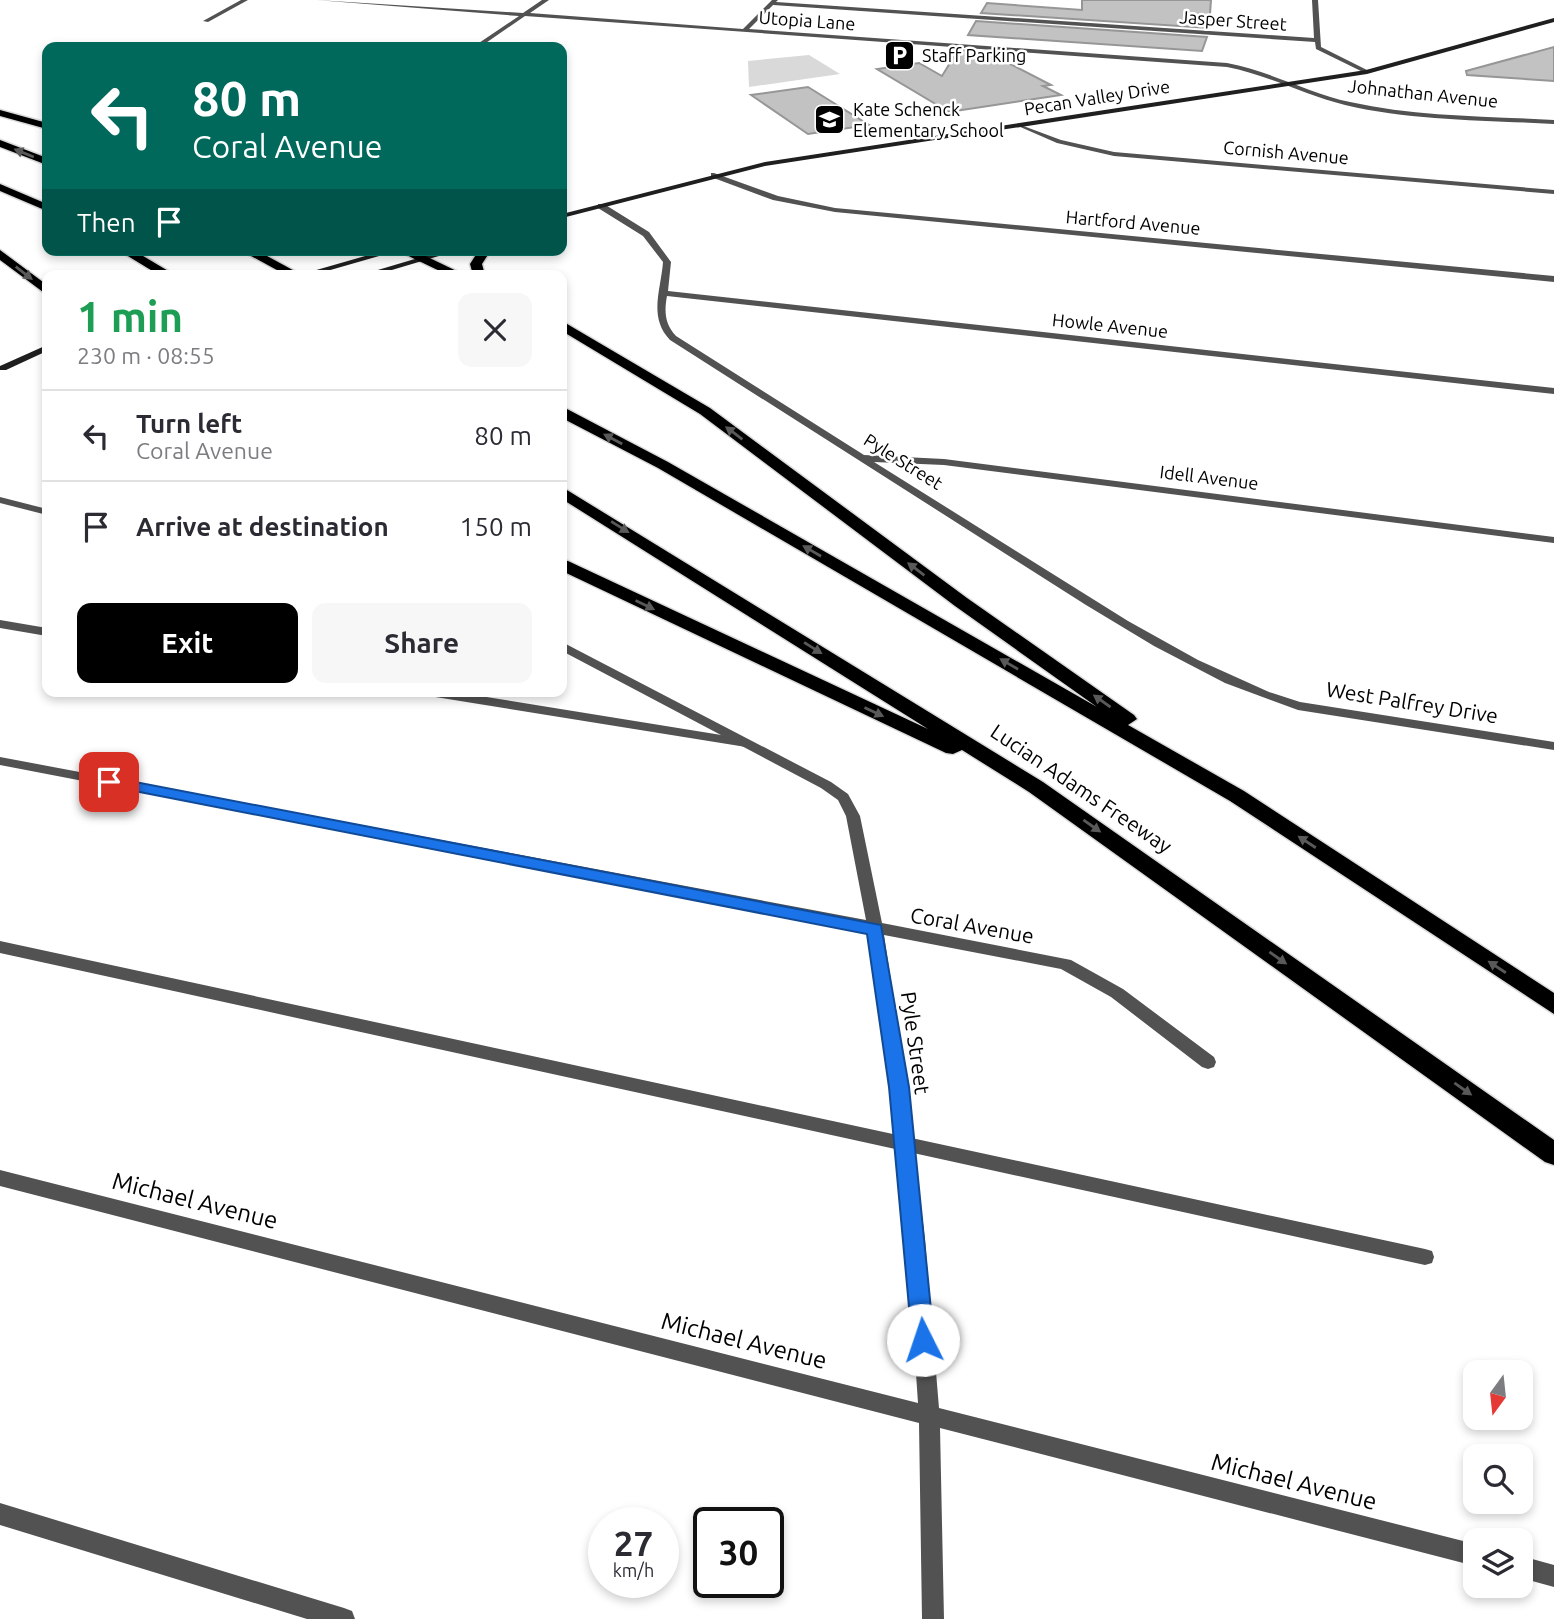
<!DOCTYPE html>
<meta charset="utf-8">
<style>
body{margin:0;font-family:Ubuntu,sans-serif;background:#f7f7f7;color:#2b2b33;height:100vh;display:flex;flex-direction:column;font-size:26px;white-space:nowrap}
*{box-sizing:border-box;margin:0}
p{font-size:23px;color:#7c7c81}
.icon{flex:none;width:38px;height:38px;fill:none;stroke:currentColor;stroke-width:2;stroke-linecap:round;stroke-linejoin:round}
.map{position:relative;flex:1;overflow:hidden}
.drawer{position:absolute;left:42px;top:270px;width:525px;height:427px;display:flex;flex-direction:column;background:#fff;border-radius:14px;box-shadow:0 4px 10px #0003}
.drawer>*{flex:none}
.guide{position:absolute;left:42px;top:42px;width:525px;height:214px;border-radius:14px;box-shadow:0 4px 10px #0003;background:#00695c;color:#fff;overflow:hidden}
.needle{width:46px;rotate:195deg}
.fabs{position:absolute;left:1463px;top:1360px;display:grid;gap:14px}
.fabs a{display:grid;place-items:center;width:70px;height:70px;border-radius:14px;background:#fff;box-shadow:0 4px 10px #0003;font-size:35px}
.speed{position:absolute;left:588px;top:1507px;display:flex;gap:14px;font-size:35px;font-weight:700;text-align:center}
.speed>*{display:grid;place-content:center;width:91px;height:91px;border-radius:50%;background:#fff;box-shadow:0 4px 10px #0003;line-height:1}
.speed small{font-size:18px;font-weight:400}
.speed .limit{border:4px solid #111;border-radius:10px;background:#fff;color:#111}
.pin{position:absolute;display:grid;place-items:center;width:60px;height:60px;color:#fff;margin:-30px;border-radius:14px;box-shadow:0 4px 10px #0006}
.me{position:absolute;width:77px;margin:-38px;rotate:356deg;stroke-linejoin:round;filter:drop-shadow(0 0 5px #0008)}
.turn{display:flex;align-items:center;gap:24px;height:147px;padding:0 35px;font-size:32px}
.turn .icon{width:91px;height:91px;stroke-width:2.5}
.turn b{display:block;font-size:49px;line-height:60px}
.then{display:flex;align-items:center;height:66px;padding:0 35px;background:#0003;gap:14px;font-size:26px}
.round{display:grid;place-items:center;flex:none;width:74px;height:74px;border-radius:14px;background:#f7f7f7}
.head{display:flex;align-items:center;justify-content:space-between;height:119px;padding:0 35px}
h1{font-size:42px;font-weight:700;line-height:52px;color:#1e9e55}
.primary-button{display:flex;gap:14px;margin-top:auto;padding:14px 35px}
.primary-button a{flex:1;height:80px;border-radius:14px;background:#000;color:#fff;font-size:28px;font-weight:700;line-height:80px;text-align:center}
.primary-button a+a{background:#f7f7f7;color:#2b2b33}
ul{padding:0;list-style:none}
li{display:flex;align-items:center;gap:21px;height:91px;padding:0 35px;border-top:2px solid #e1e1e2}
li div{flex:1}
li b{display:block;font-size:26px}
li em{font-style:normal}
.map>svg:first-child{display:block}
.green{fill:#d9d9d9}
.building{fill:#c2c2c2;stroke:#969696;stroke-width:2}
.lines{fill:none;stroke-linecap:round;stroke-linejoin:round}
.highway-casing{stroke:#dbdbdb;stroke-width:3}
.lane{fill:#525252;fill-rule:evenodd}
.street{fill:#525252;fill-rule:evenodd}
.secondary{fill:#1f1f1f;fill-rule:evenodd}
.highway{fill:#000;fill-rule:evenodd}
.oneway{fill:#595959}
.route{fill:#1a73e8;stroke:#114b97;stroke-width:2}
.labels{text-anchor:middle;stroke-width:5;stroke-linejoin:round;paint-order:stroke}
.far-street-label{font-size:18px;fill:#000;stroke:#fff}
.far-poi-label{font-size:18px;fill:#000;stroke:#fff;text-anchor:start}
.street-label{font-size:21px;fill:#000;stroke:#fff}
.near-street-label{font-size:24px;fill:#000;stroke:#fff}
</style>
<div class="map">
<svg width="1554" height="1619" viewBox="0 0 1554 1619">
<rect width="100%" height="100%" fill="#fff"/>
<path class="green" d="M809,55L840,74L749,87L748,61Z"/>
<g class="building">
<path d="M1082,0H1211L1209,28L981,13L987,3L1082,10Z"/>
<path d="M976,21L1207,37L1202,51L968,35Z"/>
<path d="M1554,47V81L1467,75L1466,71Z"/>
<path d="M958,50L987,52L1051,85L1043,86L1061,95L949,112L877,69L919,63L942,76Z"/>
<path d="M808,87L869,125L808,134L751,95Z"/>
</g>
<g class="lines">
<defs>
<g id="highway">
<path d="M0,110L47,123V129L0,116Z"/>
<path d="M0,140L47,158V165L0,147Z"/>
<path d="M0,184L47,204V211L0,191Z"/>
<path d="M0,250L47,285V295L0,260Z"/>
<path d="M118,250H133L175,275H159Z"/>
<path d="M240,250H256L302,275H286Z"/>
<path d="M396,250H413L465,275H448Z"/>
<path d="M479,250H491L482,264L485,275H473L470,264Z"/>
<path d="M562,321L710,408L967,598L1134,715L1137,719L1128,725L1244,791L1554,993V1014L1230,801L658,468L562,418V408L567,409L668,462L1097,707L955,606L700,414L562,331Z"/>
<path d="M562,487L1043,782L1554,1140V1165L1545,1162L1029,792L962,750L953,754L946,753L562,571V560L568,561L928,729L562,499Z"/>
</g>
</defs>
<use href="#highway" class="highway-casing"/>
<g class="lane">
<path d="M241,0H248L208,22L203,21Z"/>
<path d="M0,620L47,628V636L0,628Z"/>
<path d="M417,691H449L746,739L753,743L746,747L423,695Z"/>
<path d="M0,941L1425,1249L1432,1251L1434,1257L1432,1263L1425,1265L0,953Z"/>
<path d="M0,1503L344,1608L352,1611L355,1619H307L0,1525Z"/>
</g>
<g class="street">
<path d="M316,0L523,13L542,0H549L530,13L743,29L772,0H778L776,2L1314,38L1312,0H1318L1321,47L1369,71V73H1365L1316,49L1315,42L773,5L749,29L1227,63C1270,71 1308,93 1350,102C1417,117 1486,116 1554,120V124C1484,120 1413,121 1345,105C1304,95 1268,75 1227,67L525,16L480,47H473L519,16Z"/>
<path d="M1018,124L1061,140L1114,152L1554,190V194L1114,156L1057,143L1018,126Z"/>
<path d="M714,173L778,196L835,208L1554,276V282L835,212L773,200L711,177V173Z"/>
<path d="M598,204H604L649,232L671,262L668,291L1554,388V394L667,296C664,312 665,324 676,336L864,455L944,459L1554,537V543L944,465L874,462L1128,621L1198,660L1269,692L1300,702L1554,742V750L1298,710L1225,683L1154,646L1086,605L670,340C648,317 661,290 663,262L643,236L598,208Z"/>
<path d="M0,497L47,509V515L0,503Z"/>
<path d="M562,642L831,782L848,794L860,816L882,923L1071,960L1123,989L1214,1057L1216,1062L1214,1067L1208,1069L1202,1067L1111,997L1061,969L884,935L907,1087L925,1240L939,1408L1475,1544V1566L940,1428L944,1619H922L919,1423L0,1186V1170L918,1403L907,1240L891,1087L868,932L0,765V757L866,920L846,816L838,800L821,788L562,651Z"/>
<path d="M1521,1556L1554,1565V1587L1521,1578Z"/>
</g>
<g class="secondary">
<path d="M1554,18V22L1367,74L765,166L562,218V214L765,162L1366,70Z"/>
<path d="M386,250H400L313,275H299Z"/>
<path d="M445,250H459L375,275H361Z"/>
<path d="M47,345V351L6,370H0V366Z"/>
</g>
<use href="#highway" class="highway"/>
</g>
<defs><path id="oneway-solid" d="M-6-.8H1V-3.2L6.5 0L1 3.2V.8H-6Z" transform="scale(1.75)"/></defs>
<g class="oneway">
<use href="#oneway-solid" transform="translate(24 153) rotate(-158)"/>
<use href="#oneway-solid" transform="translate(24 273) rotate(38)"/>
<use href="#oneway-solid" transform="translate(734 433) rotate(-143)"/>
<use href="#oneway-solid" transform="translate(613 439) rotate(-152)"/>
<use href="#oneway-solid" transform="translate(620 527) rotate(32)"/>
<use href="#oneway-solid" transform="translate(812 551) rotate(-150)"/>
<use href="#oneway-solid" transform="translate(916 569) rotate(-143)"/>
<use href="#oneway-solid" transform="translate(645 605) rotate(26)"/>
<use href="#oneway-solid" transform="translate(813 648) rotate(32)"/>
<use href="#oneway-solid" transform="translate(1009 664) rotate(-150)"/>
<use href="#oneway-solid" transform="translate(1102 701) rotate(-145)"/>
<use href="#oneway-solid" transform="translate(874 712) rotate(25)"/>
<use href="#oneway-solid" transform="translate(1092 826) rotate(35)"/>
<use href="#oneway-solid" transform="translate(1307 842) rotate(-147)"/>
<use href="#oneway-solid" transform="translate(1278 958) rotate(35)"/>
<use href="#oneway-solid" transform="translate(1497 967) rotate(-147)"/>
<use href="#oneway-solid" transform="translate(1463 1089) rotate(35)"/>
</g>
<path class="route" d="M109,777L881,925L909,1087L934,1340L931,1347L923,1350L915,1347L912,1340L889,1087L867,934L104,785L102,782Z"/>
<defs>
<symbol id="parking-square" viewBox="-11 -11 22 22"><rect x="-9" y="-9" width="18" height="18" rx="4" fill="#000" stroke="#fff"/><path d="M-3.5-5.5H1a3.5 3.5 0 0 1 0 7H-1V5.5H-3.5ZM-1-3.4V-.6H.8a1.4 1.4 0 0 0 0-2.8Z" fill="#fff"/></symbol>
<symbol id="school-square" viewBox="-11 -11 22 22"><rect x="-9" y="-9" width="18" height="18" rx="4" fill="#000" stroke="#fff"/><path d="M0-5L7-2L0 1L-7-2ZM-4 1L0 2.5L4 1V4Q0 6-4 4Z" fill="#fff"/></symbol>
</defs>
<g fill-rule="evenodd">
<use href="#parking-square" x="882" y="38" width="35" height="35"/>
<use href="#school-square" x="812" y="102" width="35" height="35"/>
</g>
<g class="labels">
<g class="far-street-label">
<text transform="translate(807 21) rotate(4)" y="6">Utopia Lane</text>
<text transform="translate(1233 21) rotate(4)" y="6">Jasper Street</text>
<text transform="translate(1423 94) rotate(6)" y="6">Johnathan Avenue</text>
<text transform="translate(1097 98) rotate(-9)" y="6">Pecan Valley Drive</text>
<text transform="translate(1286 153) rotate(5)" y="6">Cornish Avenue</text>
<text transform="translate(1133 223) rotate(5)" y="6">Hartford Avenue</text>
<text transform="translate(1110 326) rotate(6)" y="6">Howle Avenue</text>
<text transform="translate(903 462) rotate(32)" y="6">Pyle Street</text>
<text transform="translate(1209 478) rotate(7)" y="6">Idell Avenue</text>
</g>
<g class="far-poi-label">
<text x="922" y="62">Staff Parking</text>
<text x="853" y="116">Kate Schenck<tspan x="853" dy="21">Elementary School</tspan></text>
</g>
<g class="street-label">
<text transform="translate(1412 703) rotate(9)" y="7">West Palfrey Drive</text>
<text transform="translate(1081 789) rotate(34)" y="7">Lucian Adams Freeway</text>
<text transform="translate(972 926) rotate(10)" y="7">Coral Avenue</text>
<text transform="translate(915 1043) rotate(82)" y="7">Pyle Street</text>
</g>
<g class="near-street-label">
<text transform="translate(195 1201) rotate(14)" y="8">Michael Avenue</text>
<text transform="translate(744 1341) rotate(14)" y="8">Michael Avenue</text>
<text transform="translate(1294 1482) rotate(14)" y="8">Michael Avenue</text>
</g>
</g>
</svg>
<div class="fabs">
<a><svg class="needle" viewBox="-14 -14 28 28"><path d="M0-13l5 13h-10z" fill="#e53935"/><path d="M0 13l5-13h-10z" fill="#7c7c81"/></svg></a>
<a><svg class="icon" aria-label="search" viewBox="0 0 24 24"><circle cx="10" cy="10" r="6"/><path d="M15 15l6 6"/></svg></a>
<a><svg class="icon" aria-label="layers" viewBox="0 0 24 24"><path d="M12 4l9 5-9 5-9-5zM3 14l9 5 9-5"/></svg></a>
</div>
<div class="speed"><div>27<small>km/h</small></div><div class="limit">30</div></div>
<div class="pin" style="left:109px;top:782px;background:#d93025"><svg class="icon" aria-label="arrive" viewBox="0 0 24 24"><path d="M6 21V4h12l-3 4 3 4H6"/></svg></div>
<svg class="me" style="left:923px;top:1340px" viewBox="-20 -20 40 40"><circle r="19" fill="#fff"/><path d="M0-13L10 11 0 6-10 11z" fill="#1a73e8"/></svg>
<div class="guide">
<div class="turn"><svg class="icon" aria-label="left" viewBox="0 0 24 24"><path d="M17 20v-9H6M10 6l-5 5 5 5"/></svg><div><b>80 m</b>Coral Avenue</div></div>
<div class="then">Then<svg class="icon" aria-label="arrive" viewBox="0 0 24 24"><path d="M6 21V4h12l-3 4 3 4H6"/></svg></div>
</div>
<section class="drawer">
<div class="head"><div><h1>1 min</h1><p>230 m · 08:55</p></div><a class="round"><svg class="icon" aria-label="close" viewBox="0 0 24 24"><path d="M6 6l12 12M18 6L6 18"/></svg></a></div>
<ul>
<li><svg class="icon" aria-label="left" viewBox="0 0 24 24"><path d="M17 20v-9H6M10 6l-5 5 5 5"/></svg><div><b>Turn left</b><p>Coral Avenue</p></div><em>80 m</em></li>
<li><svg class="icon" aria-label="arrive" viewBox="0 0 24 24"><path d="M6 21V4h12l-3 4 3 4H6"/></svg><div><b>Arrive at destination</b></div><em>150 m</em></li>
</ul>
<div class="primary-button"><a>Exit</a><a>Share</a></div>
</section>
</div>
